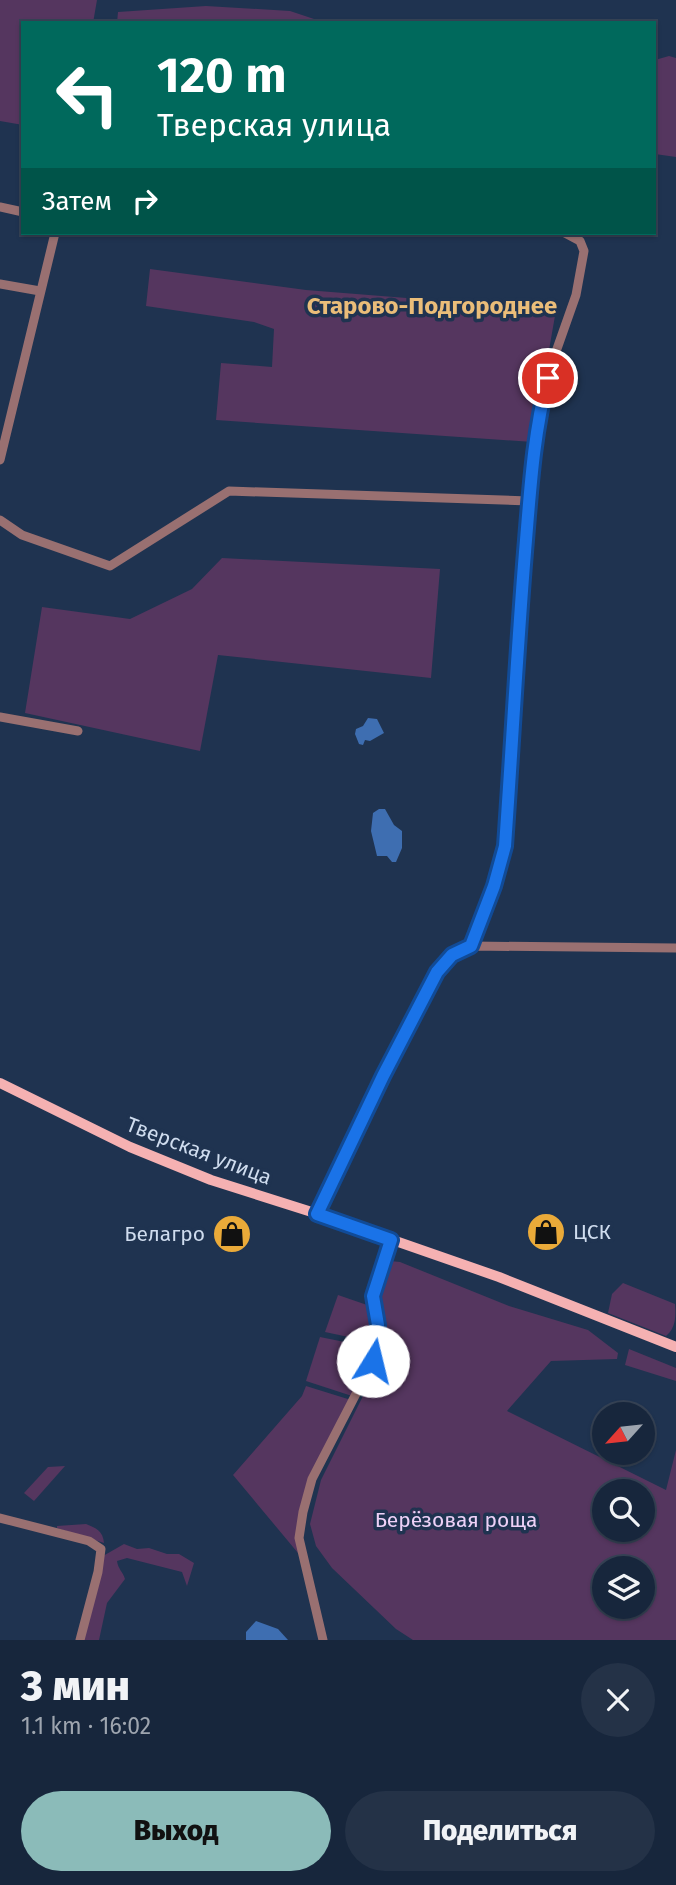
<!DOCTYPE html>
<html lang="ru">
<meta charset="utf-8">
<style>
body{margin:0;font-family:"Fira Sans",sans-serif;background:#243247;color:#f1f3f6;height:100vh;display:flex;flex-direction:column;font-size:26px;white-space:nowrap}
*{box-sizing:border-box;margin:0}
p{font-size:23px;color:#9ea5af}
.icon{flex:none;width:38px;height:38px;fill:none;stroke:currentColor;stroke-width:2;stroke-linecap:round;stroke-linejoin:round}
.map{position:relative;height:1640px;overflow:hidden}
.details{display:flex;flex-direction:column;background:#17263c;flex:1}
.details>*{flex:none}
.top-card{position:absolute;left:21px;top:21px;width:635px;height:214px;border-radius:0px;box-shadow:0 2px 5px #0004,0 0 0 2px #364356;background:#00695c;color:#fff;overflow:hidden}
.needle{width:46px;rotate:243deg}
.buttons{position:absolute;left:592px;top:1402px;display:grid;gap:14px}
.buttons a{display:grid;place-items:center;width:63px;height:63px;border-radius:50%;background:#17263c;box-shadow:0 2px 5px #0004,0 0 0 2px #364356;font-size:35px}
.pin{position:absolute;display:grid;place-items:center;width:60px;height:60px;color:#fff;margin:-30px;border:4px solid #fff;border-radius:50%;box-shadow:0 2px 7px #0007}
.me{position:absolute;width:77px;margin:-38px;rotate:9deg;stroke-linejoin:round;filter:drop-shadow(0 0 5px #0008)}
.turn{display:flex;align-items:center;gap:24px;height:147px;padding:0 21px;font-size:32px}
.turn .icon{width:91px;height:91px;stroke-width:2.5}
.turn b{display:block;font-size:49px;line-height:60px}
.then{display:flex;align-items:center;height:66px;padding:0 21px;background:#0003;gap:14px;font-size:26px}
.round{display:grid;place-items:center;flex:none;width:74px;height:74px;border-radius:37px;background:#243247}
.headline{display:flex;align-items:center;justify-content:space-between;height:119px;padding:0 21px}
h1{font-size:42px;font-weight:800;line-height:52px}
.action{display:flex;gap:14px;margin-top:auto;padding:14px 21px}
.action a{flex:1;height:80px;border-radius:42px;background:#8bbbb9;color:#111;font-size:28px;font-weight:800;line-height:80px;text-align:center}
.action a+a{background:#243247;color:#f1f3f6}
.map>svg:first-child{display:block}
.green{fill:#55365f;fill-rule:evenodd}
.water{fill:#3e6eb1}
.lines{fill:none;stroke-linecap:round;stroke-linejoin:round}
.minor{stroke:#997071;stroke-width:9}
.major{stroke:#f5b1b2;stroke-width:10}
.route-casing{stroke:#114b97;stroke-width:18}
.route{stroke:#1a73e8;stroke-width:12}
.labels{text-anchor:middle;stroke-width:7;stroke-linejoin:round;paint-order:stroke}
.street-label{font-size:21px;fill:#cfdcee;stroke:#1f3350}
.poi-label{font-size:21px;fill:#cfdcee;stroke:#1f3350;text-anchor:start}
.park-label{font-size:21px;fill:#edd1f7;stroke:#1f3350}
.quarter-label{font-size:24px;font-weight:bold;fill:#eabd79;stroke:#1f3350}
</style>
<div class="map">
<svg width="676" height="1640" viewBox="0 0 676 1640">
<rect width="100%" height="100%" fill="#1f3350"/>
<g class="green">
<path d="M0,0H97L93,23H23V125L0,121Z"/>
<path d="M206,6L290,11L326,23H117L118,12Z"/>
<path d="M669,56L676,58V157L655,154V60Z"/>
<path d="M150,269L306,290L556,310L533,442L216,420L221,363L272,367L274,329L254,322L146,306Z"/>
<path d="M222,558L440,569L431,678L218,655L200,751L25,713L42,607L130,619L192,589Z"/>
<path d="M390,1261L400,1262L509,1306L588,1330L618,1353L617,1359L551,1361L507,1411L666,1490L676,1450V1640H413L396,1629L332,1568L316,1546L310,1524L321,1480L382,1358L383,1319L378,1303L381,1280ZM604,1491H642V1530H604ZM604,1568H642V1606H604Z"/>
<path d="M623,1283L675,1304C676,1315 676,1328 666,1336L608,1313L612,1294Z"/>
<path d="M338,1295L370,1306L373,1322L372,1342L325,1332Z"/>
<path d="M320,1337L374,1348L352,1396L306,1381Z"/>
<path d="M629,1349L676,1368V1381L625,1365Z"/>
<path d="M306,1386L351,1400C326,1448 295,1497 298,1553L233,1475L302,1396Z"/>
<path d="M65,1466L34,1501L24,1493L48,1467Z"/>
<path d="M86,1524C96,1528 103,1531 104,1543L57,1528V1526Z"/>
<path d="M124,1544L137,1549L149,1548L167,1554H179L194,1563L187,1586L182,1572L127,1558L117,1561C118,1569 123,1572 125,1579L107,1603L99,1640H81L103,1556Z"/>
</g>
<g class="water">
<path d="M368,718L377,719L384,733L370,741L365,740L363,745L359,744L355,734L356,729L363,726Z"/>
<path d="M379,809H385L394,825L402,831V848L396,862H392L387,856H377L371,831L373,813Z"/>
<path d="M256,1621L278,1629L288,1640H246V1632Z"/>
</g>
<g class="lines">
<g class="minor">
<path d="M0,207L23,212"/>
<path d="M0,284L40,291"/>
<path d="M0,460L55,233"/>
<path d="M0,520L22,535L110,566L229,491L529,501"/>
<path d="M0,717L78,731"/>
<path d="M471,946L494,886L505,846L515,675L535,442L552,363L576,295L584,251L580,241L565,233"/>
<path d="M318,1214L383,1076L437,972L452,955L471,946L676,948"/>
<path d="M0,1518L89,1541L101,1549L98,1572L80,1640"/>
<path d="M323,1640L299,1538L303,1512L312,1479L373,1361L378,1325L373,1296L391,1239"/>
</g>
<path class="major" d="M0,1083L130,1147L211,1180L318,1214L499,1277L676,1347"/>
</g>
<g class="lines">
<defs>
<path id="route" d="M373,1361L378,1325L373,1296L391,1240L317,1214L383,1076L437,972L452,955L471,946L494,886L505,846C512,748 517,650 525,552C530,494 533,435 548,378"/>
</defs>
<use href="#route" class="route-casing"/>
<use href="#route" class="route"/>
</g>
<defs>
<symbol id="shop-disc" viewBox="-11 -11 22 22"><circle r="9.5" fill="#eaaa39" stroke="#1f3350"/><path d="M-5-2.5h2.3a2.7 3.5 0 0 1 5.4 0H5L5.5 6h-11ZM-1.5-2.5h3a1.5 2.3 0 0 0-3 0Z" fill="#111"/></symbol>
</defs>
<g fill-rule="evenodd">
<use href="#shop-disc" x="524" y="1210" width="44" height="44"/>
<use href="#shop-disc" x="210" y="1212" width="44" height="44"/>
</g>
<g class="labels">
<g class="street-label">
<text transform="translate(199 1151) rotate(21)" y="7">Тверская улица</text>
</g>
<g class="poi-label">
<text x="573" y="1239">ЦСК</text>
<text x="205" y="1241" text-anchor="end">Белагро</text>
</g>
<g class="park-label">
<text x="456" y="1527">Берёзовая роща</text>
</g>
<g class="quarter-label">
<text x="432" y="314">Старово-Подгороднее</text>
</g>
</g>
</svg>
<div class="buttons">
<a><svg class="needle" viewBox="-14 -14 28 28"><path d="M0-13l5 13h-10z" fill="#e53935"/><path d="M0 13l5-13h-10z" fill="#9ea5af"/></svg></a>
<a><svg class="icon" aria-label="search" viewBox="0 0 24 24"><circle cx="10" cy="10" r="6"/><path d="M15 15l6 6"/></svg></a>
<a><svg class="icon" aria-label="layers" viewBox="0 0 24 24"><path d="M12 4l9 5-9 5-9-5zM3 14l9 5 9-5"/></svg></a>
</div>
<div class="pin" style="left:548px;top:378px;background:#d93025"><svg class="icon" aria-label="arrive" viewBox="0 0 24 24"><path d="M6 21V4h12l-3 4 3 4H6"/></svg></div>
<svg class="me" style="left:373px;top:1361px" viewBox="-20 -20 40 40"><circle r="19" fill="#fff"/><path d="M0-13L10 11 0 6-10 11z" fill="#1a73e8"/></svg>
<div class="top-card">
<div class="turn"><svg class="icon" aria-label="left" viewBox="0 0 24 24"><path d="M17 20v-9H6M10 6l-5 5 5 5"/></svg><div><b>120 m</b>Тверская улица</div></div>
<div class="then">Затем<svg class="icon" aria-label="right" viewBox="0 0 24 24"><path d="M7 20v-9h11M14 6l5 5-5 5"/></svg></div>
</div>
</div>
<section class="details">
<div class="headline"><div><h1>3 мин</h1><p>1.1 km · 16:02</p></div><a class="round"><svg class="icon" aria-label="close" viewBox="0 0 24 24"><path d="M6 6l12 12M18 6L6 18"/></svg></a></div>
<div class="action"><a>Выход</a><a>Поделиться</a></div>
</section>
